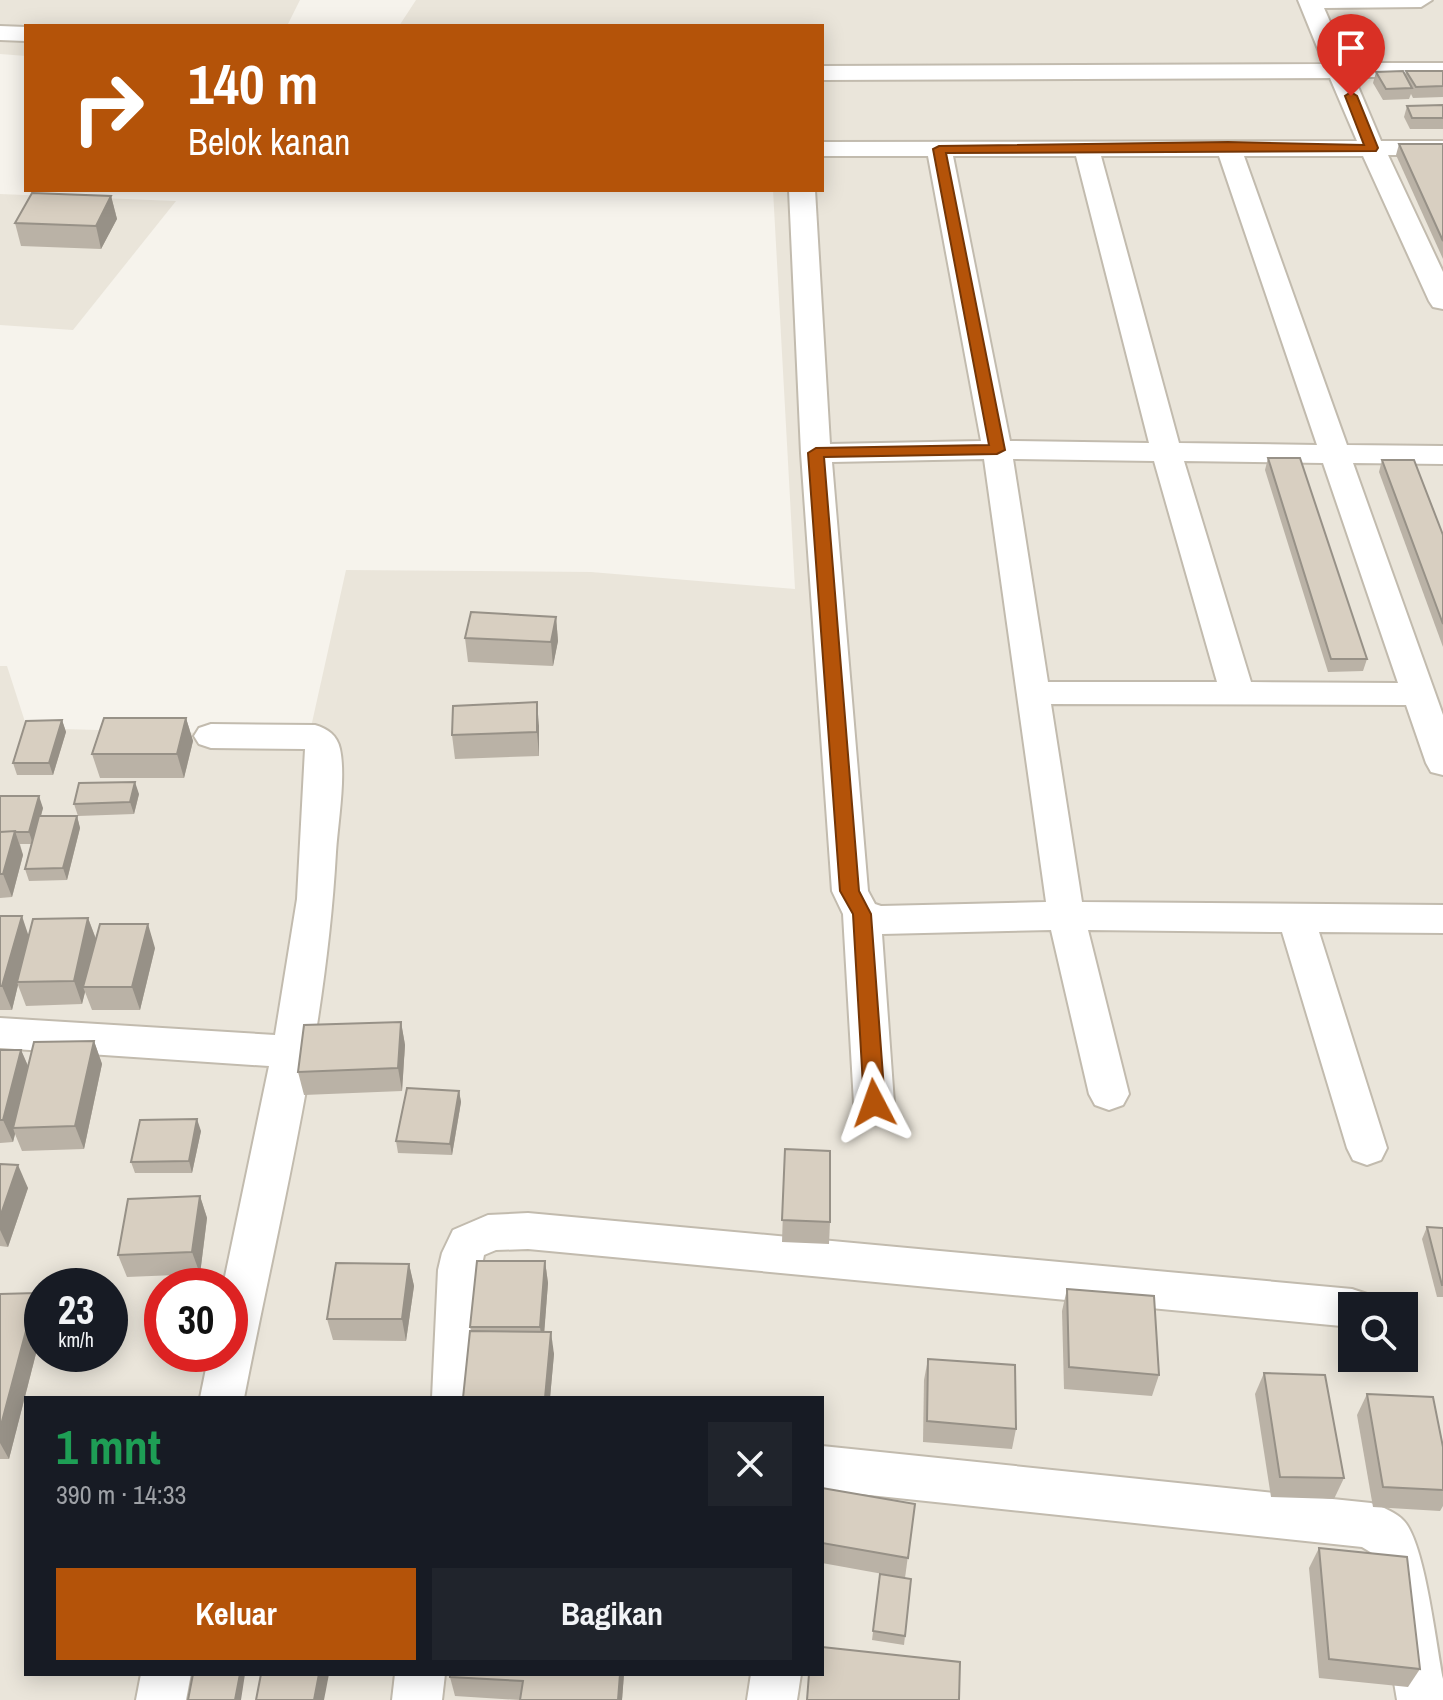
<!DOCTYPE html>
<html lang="id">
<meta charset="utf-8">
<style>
body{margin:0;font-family:"Archivo Narrow",sans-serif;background:#20242c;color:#f1f3f6;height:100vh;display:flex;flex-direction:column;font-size:30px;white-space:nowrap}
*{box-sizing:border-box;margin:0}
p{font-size:26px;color:#9ea1a6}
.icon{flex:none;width:44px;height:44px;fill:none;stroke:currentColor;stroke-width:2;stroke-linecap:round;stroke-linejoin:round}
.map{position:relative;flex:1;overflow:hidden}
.drawer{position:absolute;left:24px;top:1396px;width:800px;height:280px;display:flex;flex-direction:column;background:#171b24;border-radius:0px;box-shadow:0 4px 20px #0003}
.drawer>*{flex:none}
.banner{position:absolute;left:24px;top:24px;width:800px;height:168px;border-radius:0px;box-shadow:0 4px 20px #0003;background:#b45309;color:#fff;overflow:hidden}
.tools{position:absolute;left:1338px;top:1292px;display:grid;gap:16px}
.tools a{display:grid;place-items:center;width:80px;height:80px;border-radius:0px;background:#171b24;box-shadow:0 4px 20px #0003;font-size:40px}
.speed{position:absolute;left:24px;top:1268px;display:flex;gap:16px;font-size:40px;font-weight:700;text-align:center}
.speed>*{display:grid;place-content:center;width:104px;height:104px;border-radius:50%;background:#171b24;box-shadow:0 4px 20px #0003;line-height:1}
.speed small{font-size:20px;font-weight:400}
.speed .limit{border:12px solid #d22;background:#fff;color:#111}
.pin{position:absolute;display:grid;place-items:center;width:68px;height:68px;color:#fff;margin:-82px -34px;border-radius:50% 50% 50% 0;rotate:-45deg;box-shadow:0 0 8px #0007}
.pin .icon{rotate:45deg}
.me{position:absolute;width:88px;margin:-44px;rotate:356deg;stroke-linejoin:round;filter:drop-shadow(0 0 6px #0008)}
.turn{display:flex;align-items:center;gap:28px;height:168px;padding:0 32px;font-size:36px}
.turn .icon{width:104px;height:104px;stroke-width:2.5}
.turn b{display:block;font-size:56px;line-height:68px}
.round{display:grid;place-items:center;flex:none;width:84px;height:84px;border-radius:0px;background:#20242c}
.overview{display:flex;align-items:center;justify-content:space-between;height:136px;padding:0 32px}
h1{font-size:48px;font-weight:800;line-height:60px;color:#1e9e55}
.action{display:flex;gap:16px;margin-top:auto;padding:16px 32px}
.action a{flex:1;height:92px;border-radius:0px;background:#b45309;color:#fff;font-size:32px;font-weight:800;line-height:92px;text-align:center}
.action a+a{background:#20242c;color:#f1f3f6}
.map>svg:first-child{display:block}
.residential{fill:#eae5da;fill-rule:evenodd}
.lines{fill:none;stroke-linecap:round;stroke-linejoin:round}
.street-casing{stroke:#c2bbae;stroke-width:4}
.street{fill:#fff;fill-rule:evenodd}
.wall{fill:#bab2a6}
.shaded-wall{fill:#979187}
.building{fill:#d8cfc1;stroke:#979187;stroke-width:2}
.route{fill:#b45309;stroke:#753606;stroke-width:2}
</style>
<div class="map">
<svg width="1443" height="1700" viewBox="0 0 1443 1700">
<rect width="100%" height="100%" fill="#f6f3ec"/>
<g class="residential">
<path d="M0,0H300L287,26H26V56L0,54Z"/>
<path d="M416,0H1443V1700H0V666H7L27,728L309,736L346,570L591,572L795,589L773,190H822V26H399ZM42,1286H110V1354H42ZM162,1286H230V1354H162ZM1352,1306H1404V1358H1352ZM26,1398H822V1674H26Z"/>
<path d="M0,194L176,201L73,330L0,325Z"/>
</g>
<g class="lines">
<defs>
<g id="street">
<path d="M1298,0H1432L1421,7L1324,8L1348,63H1443V77H1354L1381,141H1443V155H1388L1443,272V309L1433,307L1429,301L1363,156H1244L1347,445L1443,446V464L1353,463L1443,715V775L1431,772L1426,763L1406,705L1051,704L1082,902L1443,905V933L1319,932L1387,1148L1381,1160L1367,1165L1353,1160L1347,1148L1282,932L1088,930L1129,1094L1123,1105L1109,1110L1095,1105L1089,1094L1051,930L882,934L894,1103L888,1115L874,1119L860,1115L854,1103L843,914L832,891L801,453L789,190H815L830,444L981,441L928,156H822V142L1357,141L1330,78L822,80V66L1324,64ZM953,156H1076L1149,443L1010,441ZM1101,156H1219L1317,445L1179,443ZM984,459L1046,902L881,906L875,904L868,891L832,462ZM1013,459L1154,461L1217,682H1048ZM1184,461L1323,463L1398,683L1251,682Z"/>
<path d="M0,26L26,27V41L0,40Z"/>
<path d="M211,724L315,725C328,729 337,735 340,749C346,777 338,822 336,852C326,1035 279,1218 244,1398H200L209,1354H230V1286H223L269,1066L0,1048V1018L275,1035L297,899L305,749L211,748L199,744L194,736L199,728Z"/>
<path d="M528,1213L1352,1289L1367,1294L1373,1306H1352V1327L528,1249L496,1250L484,1255L481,1270L476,1398H432L438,1270L442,1253L453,1230L488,1215Z"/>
<path d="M822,1446L1371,1503C1382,1507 1396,1512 1404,1521C1425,1544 1436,1645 1443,1679V1700H1397L1372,1553L1362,1547L822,1490Z"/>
<path d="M141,1674H191L186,1700H136Z"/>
<path d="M395,1674H445L442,1700H392Z"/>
<path d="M751,1674H801L797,1700H747Z"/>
</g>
</defs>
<use href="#street" class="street-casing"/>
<use href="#street" class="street"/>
</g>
<g class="wall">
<path d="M1406,71H1443V97L1413,98L1411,94L1409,99L1383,100L1373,83L1376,72L1405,75Z"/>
<path d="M1443,105V129H1410L1404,117L1407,106Z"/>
<path d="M1399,144H1443V259L1396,155Z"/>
<path d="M111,196L117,219L101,249L21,246L15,223Z"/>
<path d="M1268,458L1367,659L1363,671L1328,672L1265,470Z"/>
<path d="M1382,460L1443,535V647L1379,472Z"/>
<path d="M556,617L558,641L553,666L468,662L465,638Z"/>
<path d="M186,718L193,741L184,778H100L92,754Z"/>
<path d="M62,720L66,732L53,775H17L13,763Z"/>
<path d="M539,726V756L455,759L452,735Z"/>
<path d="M139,794L134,814L78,816L74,804Z"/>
<path d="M0,796L43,808L41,816H77L80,828L67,880L29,881L25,869L31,844H20L23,855L12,897L0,898Z"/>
<path d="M0,916L29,936L88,918L96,939L155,948L140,1010H92L85,992L82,1004L26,1006L18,985L12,1010H0Z"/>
<path d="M401,1022L405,1045L402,1091L304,1095L298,1072Z"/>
<path d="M94,1041L102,1064L84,1149L22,1151L15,1134L13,1142L0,1143V1050H21L28,1066Z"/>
<path d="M459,1091L461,1102L452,1155L398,1153L396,1141Z"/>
<path d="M201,1131L192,1173H135L131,1162Z"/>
<path d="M785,1149L830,1222L829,1244L782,1242Z"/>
<path d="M0,1164L28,1188L8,1247L0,1246Z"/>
<path d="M200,1196L207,1218L200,1274L127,1277L118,1255Z"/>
<path d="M1427,1227L1443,1228V1297H1437L1422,1239Z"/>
<path d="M545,1261L548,1283L544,1332L554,1354L550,1398H463L471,1331L470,1327Z"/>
<path d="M409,1264L414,1286L406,1341L333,1340L327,1319Z"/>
<path d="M1067,1289L1159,1375L1152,1396L1064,1389L1062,1311Z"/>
<path d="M36,1293L42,1307V1330L9,1459H0V1294Z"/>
<path d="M928,1359L1016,1429L1012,1449L923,1442L924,1380Z"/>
<path d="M1264,1373L1344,1478L1334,1499L1271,1497L1255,1394Z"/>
<path d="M1367,1394L1443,1447V1506L1440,1511L1373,1507L1357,1415Z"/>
<path d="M822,1488L915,1504L905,1578L822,1563Z"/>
<path d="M1319,1548L1420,1669L1408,1687L1319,1678L1309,1568Z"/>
<path d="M880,1574L905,1636L904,1645L872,1640Z"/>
<path d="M624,1674L622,1700H520L455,1696L450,1677Z"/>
</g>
<g class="shaded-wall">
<path d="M111,196L117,219L101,249L96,226Z"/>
<path d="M556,617L558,641L553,666L551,642Z"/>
<path d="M537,702L539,726V756L537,732Z"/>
<path d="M186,718L193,741L184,778L177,754Z"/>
<path d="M62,720L66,732L53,775L49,763Z"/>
<path d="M135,782L139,794L134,814L130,802Z"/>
<path d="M39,796L43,808L33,844L29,832Z"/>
<path d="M77,816L80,828L67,880L63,868Z"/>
<path d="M15,831L23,855L12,897L3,874Z"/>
<path d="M22,916L30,940L17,982L18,985L12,1010L2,986Z"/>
<path d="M88,918L97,942L83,987L85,992L82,1004L74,981Z"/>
<path d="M148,924L155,948L140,1010L132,987Z"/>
<path d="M401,1022L405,1045L402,1091L398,1068Z"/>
<path d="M94,1041L102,1064L84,1149L75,1126Z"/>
<path d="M21,1050L31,1073L13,1128L15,1134L13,1142L3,1120Z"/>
<path d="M459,1091L461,1102L452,1155L450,1144Z"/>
<path d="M197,1119L201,1131L192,1173L189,1161Z"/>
<path d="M18,1165L28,1188L8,1247L0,1230V1217Z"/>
<path d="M200,1196L207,1218L200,1274L192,1252Z"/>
<path d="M545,1261L548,1283L543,1349L540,1327Z"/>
<path d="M409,1264L414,1286L406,1341L402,1319Z"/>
<path d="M36,1293L42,1307V1330L9,1459L0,1443V1429Z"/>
<path d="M551,1332L554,1354L550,1398H545Z"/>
<path d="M240,1674H245L241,1700H235Z"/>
<path d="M319,1674H329L324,1700H314Z"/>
<path d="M620,1674H624L622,1700H618Z"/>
</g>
<g class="building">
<path d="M1403,71L1412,88L1386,89L1376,72Z"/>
<path d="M1406,71H1443V86L1416,87Z"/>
<path d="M1443,105V118H1412L1407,106Z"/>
<path d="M1399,144H1443V241Z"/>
<path d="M32,193L111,196L96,226L15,223Z"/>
<path d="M1268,458H1300L1367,659H1331Z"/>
<path d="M1382,460H1414L1443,535V624Z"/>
<path d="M471,612L556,617L551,642L465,638Z"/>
<path d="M537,702V732L452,735L453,706Z"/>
<path d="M104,718H186L177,754H92Z"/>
<path d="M62,720L49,763H13L26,721Z"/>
<path d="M135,782L130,802L74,804L79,783Z"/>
<path d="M0,796H39L29,832H0Z"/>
<path d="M39,816H77L63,868L25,869Z"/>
<path d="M15,831L3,874H0V832Z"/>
<path d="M0,916H22L2,986H0Z"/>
<path d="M88,918L74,981L17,982L33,919Z"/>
<path d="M100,924H148L132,987H83Z"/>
<path d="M401,1022L398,1068L298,1072L304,1025Z"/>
<path d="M94,1041L75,1126L13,1128L34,1042Z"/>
<path d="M0,1050H21L3,1120H0Z"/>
<path d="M407,1088L459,1091L450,1144L396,1141Z"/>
<path d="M197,1119L189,1161L131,1162L140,1120Z"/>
<path d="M785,1149L830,1151V1222L782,1220Z"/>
<path d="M0,1164L18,1165L0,1217Z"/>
<path d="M200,1196L192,1252L118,1255L128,1199Z"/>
<path d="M1427,1227L1443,1228V1285H1442Z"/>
<path d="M477,1261H545L540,1327H470Z"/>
<path d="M336,1263L409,1264L402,1319H327Z"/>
<path d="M1067,1289L1154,1296L1159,1375L1069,1367Z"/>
<path d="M36,1293L0,1429V1294Z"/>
<path d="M470,1331L551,1332L545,1398H463Z"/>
<path d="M928,1359L1015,1365L1016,1429L927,1421Z"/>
<path d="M1264,1373L1325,1375L1344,1478L1280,1477Z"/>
<path d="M1367,1394L1433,1397L1443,1447V1490L1383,1487Z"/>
<path d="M822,1488L915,1504L908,1558L822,1543Z"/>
<path d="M1319,1548L1407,1557L1420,1669L1329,1659Z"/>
<path d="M880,1574L911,1579L905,1636L873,1631Z"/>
<path d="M822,1647L960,1662L959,1700H807L809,1674H822Z"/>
<path d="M193,1674H240L235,1700H188Z"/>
<path d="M261,1674H319L314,1700H256Z"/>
<path d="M450,1674H620L618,1700H520L523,1681L450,1677Z"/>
</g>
<path class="route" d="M1351,92L1357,96L1378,148L1376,151L946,153L1005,450L997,454L824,457L859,891L871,914L885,1103L882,1109L874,1111L867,1109L864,1103L853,914L840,891L808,453L816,448L989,445L933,149L939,146L1228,142L1364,145L1345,96Z"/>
</svg>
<div class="tools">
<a><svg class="icon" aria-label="search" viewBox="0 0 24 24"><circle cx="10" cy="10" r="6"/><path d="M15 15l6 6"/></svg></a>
</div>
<div class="speed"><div>23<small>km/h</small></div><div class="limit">30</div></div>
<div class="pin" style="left:1351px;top:96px;background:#d93025"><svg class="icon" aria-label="arrive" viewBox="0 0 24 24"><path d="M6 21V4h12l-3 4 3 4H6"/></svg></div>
<svg class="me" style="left:874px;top:1103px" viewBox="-20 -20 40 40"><path d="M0-17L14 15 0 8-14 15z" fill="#b45309" stroke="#fff" stroke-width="4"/></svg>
<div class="banner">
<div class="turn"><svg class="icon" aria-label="right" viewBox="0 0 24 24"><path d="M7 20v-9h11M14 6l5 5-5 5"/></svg><div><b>140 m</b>Belok kanan</div></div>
</div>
<section class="drawer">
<div class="overview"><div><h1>1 mnt</h1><p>390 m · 14:33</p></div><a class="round"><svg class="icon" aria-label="close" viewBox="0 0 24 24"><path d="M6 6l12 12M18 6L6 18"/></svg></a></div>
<div class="action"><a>Keluar</a><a>Bagikan</a></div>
</section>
</div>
